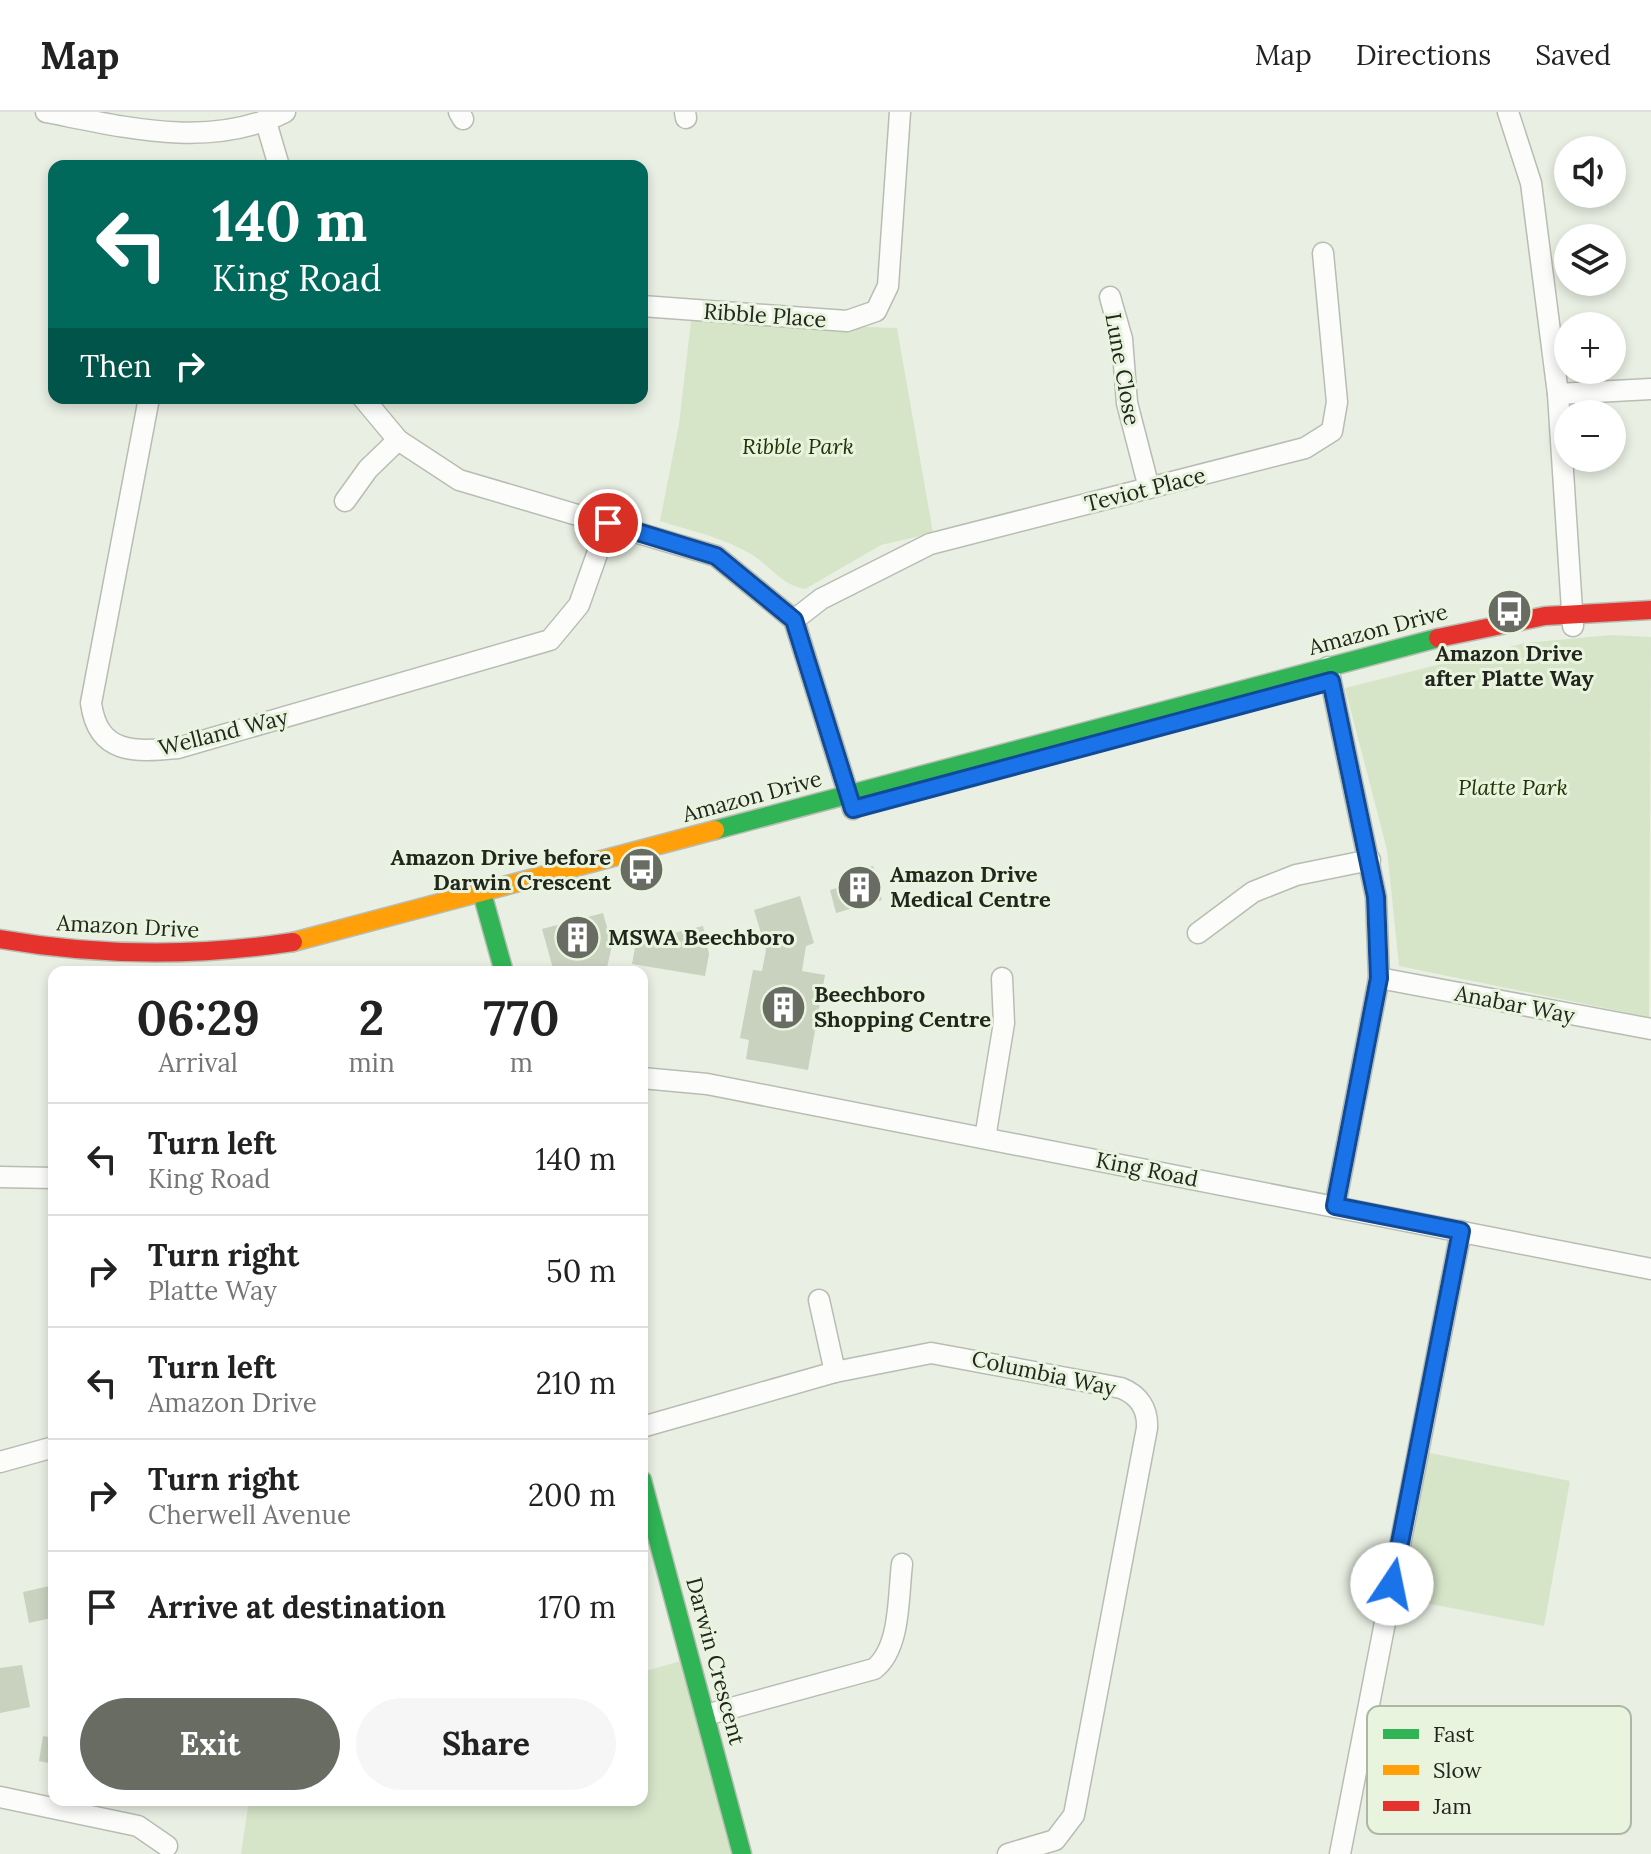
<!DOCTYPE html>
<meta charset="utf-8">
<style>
body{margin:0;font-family:Lora,serif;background:#f6f6f6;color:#222;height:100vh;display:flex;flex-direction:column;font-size:30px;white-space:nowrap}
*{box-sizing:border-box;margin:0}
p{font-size:26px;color:#767676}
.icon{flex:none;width:44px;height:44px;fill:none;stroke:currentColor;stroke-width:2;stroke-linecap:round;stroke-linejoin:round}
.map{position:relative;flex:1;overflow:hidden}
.details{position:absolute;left:48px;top:854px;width:600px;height:840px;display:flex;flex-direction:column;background:#fff;border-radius:16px;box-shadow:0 4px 12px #0003}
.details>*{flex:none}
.banner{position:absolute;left:48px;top:48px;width:600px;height:244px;border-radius:16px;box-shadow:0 4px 12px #0003;background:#00695c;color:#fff;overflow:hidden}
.controls{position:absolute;left:1554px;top:24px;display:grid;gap:16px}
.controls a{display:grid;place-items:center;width:72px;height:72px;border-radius:50%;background:#fff;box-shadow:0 4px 12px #0003;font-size:40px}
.pin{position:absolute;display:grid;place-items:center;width:68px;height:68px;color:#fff;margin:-34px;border:4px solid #fff;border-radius:50%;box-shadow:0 2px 8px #0007}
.me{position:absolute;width:88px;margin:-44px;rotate:11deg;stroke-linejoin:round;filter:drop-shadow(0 0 6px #0008)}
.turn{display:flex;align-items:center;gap:28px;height:168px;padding:0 32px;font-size:36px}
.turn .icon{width:104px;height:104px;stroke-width:2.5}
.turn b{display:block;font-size:56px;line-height:68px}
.then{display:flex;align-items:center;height:76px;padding:0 32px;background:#0003;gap:16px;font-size:30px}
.eta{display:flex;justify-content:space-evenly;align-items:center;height:136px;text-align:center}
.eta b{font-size:48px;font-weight:800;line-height:56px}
.primary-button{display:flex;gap:16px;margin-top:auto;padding:16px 32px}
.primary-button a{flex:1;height:92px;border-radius:48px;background:#686c63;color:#fff;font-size:32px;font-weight:800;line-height:92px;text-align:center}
.primary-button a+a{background:#f6f6f6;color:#222}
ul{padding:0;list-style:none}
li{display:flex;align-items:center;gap:24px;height:112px;padding:0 32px;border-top:2px solid #e0e0e0}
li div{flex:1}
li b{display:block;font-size:30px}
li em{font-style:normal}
header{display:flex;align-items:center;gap:48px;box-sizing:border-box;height:112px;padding:0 40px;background:#fff;border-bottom:2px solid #e0e0e0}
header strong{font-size:38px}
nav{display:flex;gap:44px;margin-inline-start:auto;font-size:28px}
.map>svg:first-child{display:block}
.green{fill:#d6e5c8}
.building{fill:#c9d1bf}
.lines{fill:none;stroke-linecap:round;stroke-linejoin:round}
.street-casing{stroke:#b8bdb3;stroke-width:23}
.fast-casing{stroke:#b8bdb3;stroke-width:21}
.slow-casing{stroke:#b8bdb3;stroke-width:21}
.jam-casing{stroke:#b8bdb3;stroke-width:21}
.street{stroke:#fcfdfb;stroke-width:20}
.fast{stroke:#30b455;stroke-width:18}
.slow{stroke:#ff9f0a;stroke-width:18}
.jam{stroke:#e5322d;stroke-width:18}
.route-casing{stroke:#114b97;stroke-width:20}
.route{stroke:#1a73e8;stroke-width:14}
.labels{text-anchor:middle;stroke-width:6;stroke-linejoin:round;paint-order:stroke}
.street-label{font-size:22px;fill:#22261e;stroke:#e9f4de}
.park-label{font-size:22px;font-style:italic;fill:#213404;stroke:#e9f4de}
.poi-label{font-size:22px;font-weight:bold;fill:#22261e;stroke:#e9f4de;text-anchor:start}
.key{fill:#e9f4de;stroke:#adb6a4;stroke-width:2}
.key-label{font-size:22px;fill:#22261e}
</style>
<header>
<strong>Map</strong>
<nav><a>Map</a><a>Directions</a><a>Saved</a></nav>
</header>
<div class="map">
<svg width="1651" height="1742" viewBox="0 0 1651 1742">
<rect width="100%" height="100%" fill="#e9efe3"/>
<g class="green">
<path d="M691,209L897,216L933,421L881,433L805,477C782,473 773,457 754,444C726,426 691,419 660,409L679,312Z"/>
<path d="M1611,523L1651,525L1649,905L1399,854L1387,738L1345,576L1525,531Z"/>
<path d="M1425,1340L1570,1369L1544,1514L1400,1486Z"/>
<path d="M691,1546L743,1742H241L249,1688H642V1560Z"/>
</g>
<g class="building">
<path d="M873,754L882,788L836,801L830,778L847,773L844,762Z"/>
<path d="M800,784L814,831L806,834L802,859L825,863L808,958L746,947L749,928L740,926L753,858L762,859L766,838L754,798Z"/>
<path d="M603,801L612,833L606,860H554L542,817Z"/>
<path d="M703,814L709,842L705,864L632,852L636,830Z"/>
<path d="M54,1473V1514L51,1506L29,1511L23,1480Z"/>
<path d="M22,1553L30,1595L0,1601V1556Z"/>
<path d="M43,1624L54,1626V1652L39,1649Z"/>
</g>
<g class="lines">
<defs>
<g id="street">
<path d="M46,0C124,15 210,38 285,0"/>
<path d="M459,0L463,7"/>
<path d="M685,0L686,6"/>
<path d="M1508,0L1531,71L1558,282L1573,514"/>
<path d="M266,10L279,54"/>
<path d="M1110,185L1122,227L1127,291L1149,376"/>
<path d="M642,194L847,209L876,199L888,174L900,0"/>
<path d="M1558,282L1651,277"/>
<path d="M149,286L91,591C98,643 135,640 178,636L550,528L579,493L608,411"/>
<path d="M363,286L398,328L459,368L716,444L794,508L853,697"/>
<path d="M345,389L368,357L398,328"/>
<path d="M794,508L821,487L930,432L1305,336L1332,319L1337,290L1323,141"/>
<path d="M1328,555L1376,785L1379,866L1335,1094"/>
<path d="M1198,821L1253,780L1296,763L1370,748"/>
<path d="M1379,866L1651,917"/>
<path d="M642,966L707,972L1651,1157"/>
<path d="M985,1026L1004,911L1002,866"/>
<path d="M0,1065L54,1066"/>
<path d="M819,1188L835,1260"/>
<path d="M642,1315L835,1260L931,1241L1121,1276C1139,1283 1148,1297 1147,1316L1074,1703L1055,1728L1008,1742"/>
<path d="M0,1350L54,1335"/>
<path d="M706,1603L874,1557C901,1536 898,1484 902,1452"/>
<path d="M0,1685L138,1714L167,1734"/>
<path d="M1340,1742L1461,1119"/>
</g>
<g id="fast">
<path d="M715,718L1438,526"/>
<path d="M482,781L504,860"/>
<path d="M642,1368L742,1742"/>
</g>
<path id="slow" d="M293,830L715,718"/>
<g id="jam">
<path d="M1438,526L1545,504L1651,498"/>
<path d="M0,827C98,844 194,845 293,830"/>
</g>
</defs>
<use href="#street" class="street-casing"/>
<use href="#fast" class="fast-casing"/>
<use href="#slow" class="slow-casing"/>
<use href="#jam" class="jam-casing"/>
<use href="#street" class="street"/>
<use href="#fast" class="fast"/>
<use href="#slow" class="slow"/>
<use href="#jam" class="jam"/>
</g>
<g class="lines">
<defs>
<path id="route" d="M608,411L716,444L794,508L853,697L1331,569L1376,785L1379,866L1335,1094L1461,1119L1392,1472"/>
</defs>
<use href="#route" class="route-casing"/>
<use href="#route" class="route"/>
</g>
<defs>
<symbol id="bus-disc" viewBox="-11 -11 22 22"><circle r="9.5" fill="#686c63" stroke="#e9f4de"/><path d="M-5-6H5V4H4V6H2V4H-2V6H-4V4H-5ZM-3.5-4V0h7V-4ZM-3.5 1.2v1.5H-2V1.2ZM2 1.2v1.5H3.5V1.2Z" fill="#fff"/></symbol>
<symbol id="building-disc" viewBox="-11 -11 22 22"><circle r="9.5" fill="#686c63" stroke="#e9f4de"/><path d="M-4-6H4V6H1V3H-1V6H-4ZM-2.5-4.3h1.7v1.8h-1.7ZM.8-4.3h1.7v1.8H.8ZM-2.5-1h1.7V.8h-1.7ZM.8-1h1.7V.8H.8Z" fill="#fff"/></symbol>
</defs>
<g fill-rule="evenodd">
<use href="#bus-disc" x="1484" y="474" width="51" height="51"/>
<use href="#bus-disc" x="616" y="732" width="51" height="51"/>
<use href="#building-disc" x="834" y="750" width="51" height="51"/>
<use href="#building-disc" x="552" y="800" width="51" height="51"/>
<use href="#building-disc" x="758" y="870" width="51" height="51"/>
</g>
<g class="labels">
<g class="street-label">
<text transform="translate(765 203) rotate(4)" y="8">Ribble Place</text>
<text transform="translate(1123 257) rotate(80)" y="8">Lune Close</text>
<text transform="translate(1145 377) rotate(-14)" y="8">Teviot Place</text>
<text transform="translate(1378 517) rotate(-15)" y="8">Amazon Drive</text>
<text transform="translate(223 620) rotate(-14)" y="8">Welland Way</text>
<text transform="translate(752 684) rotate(-15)" y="8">Amazon Drive</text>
<text transform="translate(128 814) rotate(3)" y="8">Amazon Drive</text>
<text transform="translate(1515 892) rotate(11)" y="8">Anabar Way</text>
<text transform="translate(1147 1057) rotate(11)" y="8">King Road</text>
<text transform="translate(1044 1261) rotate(12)" y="8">Columbia Way</text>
<text transform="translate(716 1549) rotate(75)" y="8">Darwin Crescent</text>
</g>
<g class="park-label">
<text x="798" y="342">Ribble Park</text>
<text x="1513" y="683">Platte Park</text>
</g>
<g class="poi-label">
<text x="1509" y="549" text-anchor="middle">Amazon Drive<tspan x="1509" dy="25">after Platte Way</tspan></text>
<text x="611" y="753" text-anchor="end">Amazon Drive before<tspan x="611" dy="25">Darwin Crescent</tspan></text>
<text x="890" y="770">Amazon Drive<tspan x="890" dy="25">Medical Centre</tspan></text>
<text x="608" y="833">MSWA Beechboro</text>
<text x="814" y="890">Beechboro<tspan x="814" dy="25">Shopping Centre</tspan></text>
</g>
</g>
<rect x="1367" y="1594" width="264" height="128" rx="12" class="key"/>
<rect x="1383" y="1617" width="36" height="10" fill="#30b455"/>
<rect x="1383" y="1653" width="36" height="10" fill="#ff9f0a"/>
<rect x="1383" y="1689" width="36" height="10" fill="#e5322d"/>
<g class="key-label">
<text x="1433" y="1630">Fast</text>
<text x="1433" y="1666">Slow</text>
<text x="1433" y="1702">Jam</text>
</g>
</svg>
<div class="controls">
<a><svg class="icon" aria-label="sound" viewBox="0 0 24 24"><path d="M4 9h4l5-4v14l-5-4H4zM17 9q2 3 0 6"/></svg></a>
<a><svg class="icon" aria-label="layers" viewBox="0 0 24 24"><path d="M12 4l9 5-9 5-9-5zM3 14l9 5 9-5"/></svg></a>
<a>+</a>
<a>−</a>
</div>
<div class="pin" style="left:608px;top:411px;background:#d93025"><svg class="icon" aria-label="arrive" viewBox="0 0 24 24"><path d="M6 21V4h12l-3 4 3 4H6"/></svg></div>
<svg class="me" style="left:1392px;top:1472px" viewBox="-20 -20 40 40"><circle r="19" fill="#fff"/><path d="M0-13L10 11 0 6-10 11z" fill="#1a73e8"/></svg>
<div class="banner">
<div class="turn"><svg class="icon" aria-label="left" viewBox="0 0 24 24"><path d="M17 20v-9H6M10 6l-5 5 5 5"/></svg><div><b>140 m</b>King Road</div></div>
<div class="then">Then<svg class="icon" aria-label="right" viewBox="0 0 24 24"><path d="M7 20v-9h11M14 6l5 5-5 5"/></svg></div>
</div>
<section class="details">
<div class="eta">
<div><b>06:29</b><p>Arrival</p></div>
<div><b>2</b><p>min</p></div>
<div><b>770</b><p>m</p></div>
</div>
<ul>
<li><svg class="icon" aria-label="left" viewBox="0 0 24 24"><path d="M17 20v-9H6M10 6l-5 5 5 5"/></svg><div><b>Turn left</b><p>King Road</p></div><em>140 m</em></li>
<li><svg class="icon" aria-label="right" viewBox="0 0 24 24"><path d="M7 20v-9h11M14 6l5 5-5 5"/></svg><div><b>Turn right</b><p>Platte Way</p></div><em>50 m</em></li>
<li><svg class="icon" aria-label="left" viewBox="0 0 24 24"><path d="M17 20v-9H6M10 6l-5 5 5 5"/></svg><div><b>Turn left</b><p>Amazon Drive</p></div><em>210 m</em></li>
<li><svg class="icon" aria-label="right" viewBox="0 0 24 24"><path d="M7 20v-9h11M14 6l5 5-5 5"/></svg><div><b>Turn right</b><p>Cherwell Avenue</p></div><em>200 m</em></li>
<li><svg class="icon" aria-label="arrive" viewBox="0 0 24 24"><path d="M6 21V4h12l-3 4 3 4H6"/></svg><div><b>Arrive at destination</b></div><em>170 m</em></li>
</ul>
<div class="primary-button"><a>Exit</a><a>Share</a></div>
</section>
</div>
